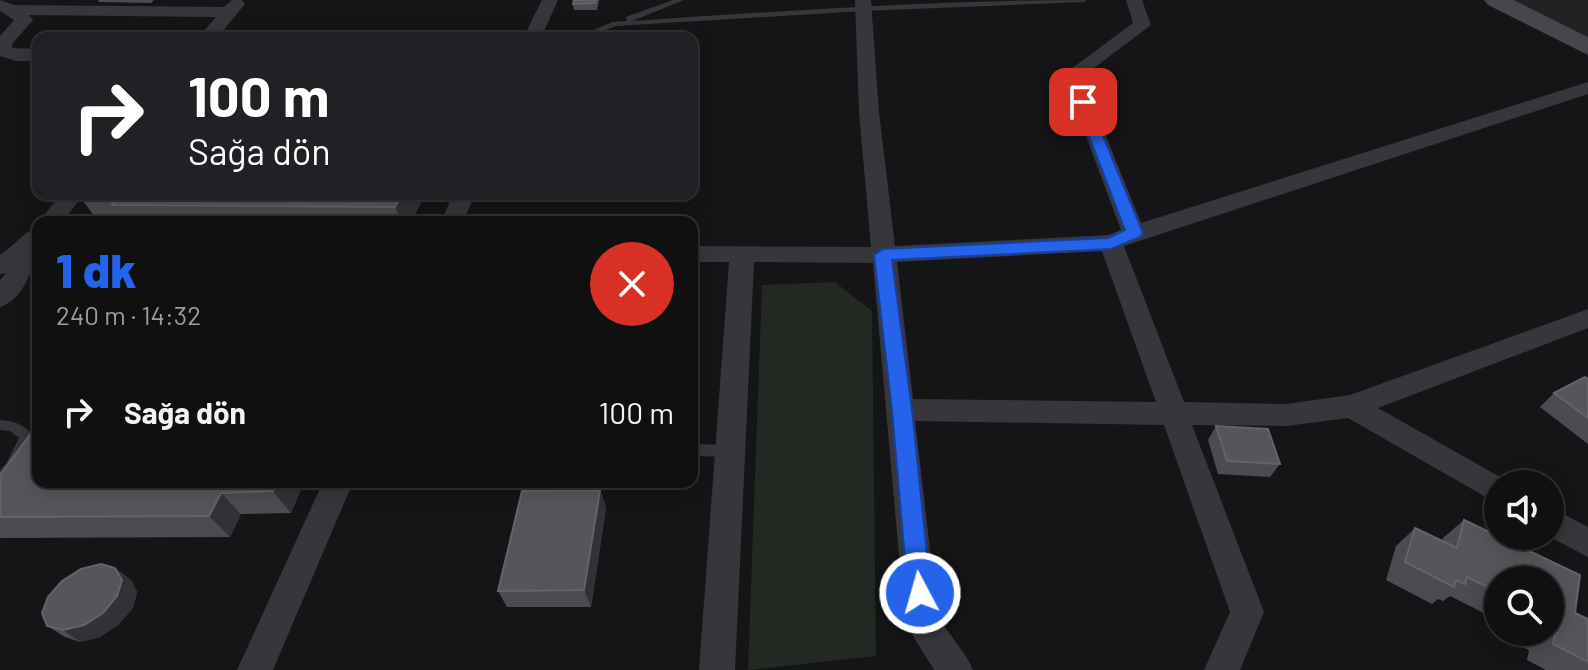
<!DOCTYPE html>
<html lang="tr">
<meta charset="utf-8">
<style>
body{margin:0;font-family:Barlow,sans-serif;background:#1e1e1f;color:#f1f3f6;height:100vh;display:flex;flex-direction:column;font-size:30px;white-space:nowrap}
*{box-sizing:border-box;margin:0}
p{font-size:26px;color:#9c9d9f}
.icon{flex:none;width:44px;height:44px;fill:none;stroke:currentColor;stroke-width:2;stroke-linecap:round;stroke-linejoin:round}
.map{position:relative;flex:1;overflow:hidden}
.panel{position:absolute;left:32px;top:216px;width:666px;height:272px;display:flex;flex-direction:column;background:#101011;border-radius:16px;box-shadow:0 4px 20px #0003,0 0 0 2px #303031}
.panel>*{flex:none}
.banner{position:absolute;left:32px;top:32px;width:666px;height:168px;border-radius:16px;box-shadow:0 4px 20px #0003,0 0 0 2px #303031;background:#202124;color:#fff;overflow:hidden}
.tools{position:absolute;left:1484px;top:470px;display:grid;gap:16px}
.tools a{display:grid;place-items:center;width:80px;height:80px;border-radius:50%;background:#101011;box-shadow:0 4px 20px #0003,0 0 0 2px #303031;font-size:40px}
.pin{position:absolute;display:grid;place-items:center;width:68px;height:68px;color:#fff;margin:-34px;border-radius:16px;box-shadow:0 4px 12px #0006}
.me{position:absolute;width:88px;margin:-44px;rotate:354deg;stroke-linejoin:round;filter:drop-shadow(0 0 6px #0008)}
.turn{display:flex;align-items:center;gap:28px;height:168px;padding:0 24px;font-size:36px}
.turn .icon{width:104px;height:104px;stroke-width:2.5}
.turn b{display:block;font-size:56px;line-height:68px}
.round{display:grid;place-items:center;flex:none;width:84px;height:84px;border-radius:42px;background:#1e1e1f}
.overview{display:flex;align-items:center;justify-content:space-between;height:136px;padding:0 24px}
h1{font-size:48px;font-weight:800;line-height:60px;color:#2563eb}
ul{padding:0;list-style:none}
li{display:flex;align-items:center;gap:24px;height:120px;padding:0 24px}
li div{flex:1}
li b{display:block;font-size:30px}
li em{font-style:normal}
.map>svg:first-child{display:block}
.built{fill:#212124}
.green{fill:#222923}
.lines{fill:none;stroke-linecap:round;stroke-linejoin:round}
.lane{fill:#36373b;fill-rule:evenodd}
.street{fill:#36373b;fill-rule:evenodd}
.secondary{fill:#45464b;fill-rule:evenodd}
.wall{fill:#4b4c51}
.shaded-wall{fill:#313235}
.building{fill:#55565b;stroke:#626469;stroke-width:2}
.route{fill:#2563eb;stroke:#184099;stroke-width:2}
</style>
<div class="map">
<svg width="1588" height="670" viewBox="0 0 1588 670">
<rect width="100%" height="100%" fill="#151517"/>
<path class="built" d="M1514,0H1588V37Z"/>
<path class="green" d="M835,282L872,311L876,656L748,670L762,285Z"/>
<g class="lines">
<g class="lane">
<path d="M673,0H684L632,21C784,11 935,0 1087,0L1083,2L863,11L616,26L587,38H576L612,22L627,21L626,17Z"/>
<path d="M0,420C14,421 25,424 33,436C24,454 19,476 0,485V470L6,464L19,438L10,431L0,430Z"/>
<path d="M692,444L730,445L735,447L737,451L735,455L730,457L692,456Z"/>
</g>
<g class="street">
<path d="M0,0L14,5L224,7L232,0H242L245,4L217,38H198L216,17L29,15L33,20L12,44V48L38,49V61H16L0,56V36L14,20L0,11Z"/>
<path d="M542,0H558L541,38H523Z"/>
<path d="M855,0H871L879,112L895,246L1108,235L1121,230L1063,75L1133,23L1126,0H1142L1151,25L1082,77L1141,223L1588,82V94L1124,246L1184,402L1286,404L1350,395L1588,309V328L1378,408L1509,482L1510,484H1498V504L1348,418L1286,426L1192,425L1264,612L1240,670H1204L1230,612L1164,425L915,421L938,617L967,658L973,670H934L905,623L873,263L754,262L735,670H699L729,262H692V246L871,247L859,112ZM1102,251L1156,402L913,399L897,262Z"/>
<path d="M61,194H84L62,222L38,223Z"/>
<path d="M453,194H475L463,222H441Z"/>
<path d="M38,227C38,253 29,298 0,307V280L6,273L0,274V255C13,247 24,231 38,227Z"/>
<path d="M323,482H353L273,670H237Z"/>
<path d="M1550,507L1588,527V557L1548,536Z"/>
</g>
<path class="secondary" d="M1484,0H1514L1588,37V55L1488,5Z"/>
</g>
<g class="wall">
<path d="M98,0H154L151,3L99,2Z"/>
<path d="M574,0H599L597,10H574L573,4Z"/>
<path d="M78,194H425L411,222H125L123,219L97,220Z"/>
<path d="M1588,379V444L1540,407L1554,393Z"/>
<path d="M1216,426L1280,464L1270,477L1218,474L1208,440Z"/>
<path d="M0,475L304,482L291,513L241,514L230,537L0,538Z"/>
<path d="M600,490L606,508L591,607H507L498,591Z"/>
<path d="M1464,520L1580,575L1575,613L1588,619V670H1546L1527,660L1529,650L1515,643L1517,632H1550V580H1498V620L1450,596L1443,601L1438,599L1432,604L1386,580L1396,546L1415,528L1442,541L1443,538Z"/>
<path d="M115,568L131,580L137,592L133,608L119,624L100,637L80,642L65,637L47,626Z"/>
</g>
<g class="shaded-wall">
<path d="M402,194H425L411,222H402L395,207Z"/>
<path d="M277,482H304L291,513L273,491Z"/>
<path d="M600,490L606,508L591,607L584,590Z"/>
<path d="M221,493L241,514L230,537L209,516Z"/>
<path d="M115,568L131,580L137,592L133,608L119,624L100,637L80,642L63,630Z"/>
</g>
<g class="building">
<path d="M574,0H596L595,3L573,4Z"/>
<path d="M78,194H402L395,207L112,205L121,194Z"/>
<path d="M1585,377L1588,379V418L1554,393Z"/>
<path d="M38,424V482H277L273,491L221,493L209,516L0,517V475Z"/>
<path d="M1216,426L1268,429L1280,464L1227,461Z"/>
<path d="M600,490L584,590L498,591L522,491Z"/>
<path d="M1464,520L1580,575L1575,613L1588,619V662L1553,644L1555,634L1550,632V580H1498V592L1467,577L1465,584L1456,580L1454,587L1405,562L1415,528L1457,548Z"/>
<path d="M101,564L115,568L122,580L117,596L103,613L84,625L63,630L47,626L42,613L48,597L62,581L81,569Z"/>
</g>
<path class="route" d="M1083,97L1089,102L1143,233L1140,237L1111,249L892,260L912,410L931,593L928,600L920,603L911,600L908,593L892,410L874,255L883,249L1108,238L1125,230L1076,102Z"/>
</svg>
<div class="tools">
<a><svg class="icon" aria-label="sound" viewBox="0 0 24 24"><path d="M4 9h4l5-4v14l-5-4H4zM17 9q2 3 0 6"/></svg></a>
<a><svg class="icon" aria-label="search" viewBox="0 0 24 24"><circle cx="10" cy="10" r="6"/><path d="M15 15l6 6"/></svg></a>
</div>
<div class="pin" style="left:1083px;top:102px;background:#d93025"><svg class="icon" aria-label="arrive" viewBox="0 0 24 24"><path d="M6 21V4h12l-3 4 3 4H6"/></svg></div>
<svg class="me" style="left:920px;top:593px" viewBox="-20 -20 40 40"><circle r="17" fill="#2563eb" stroke="#fff" stroke-width="3"/><path d="M0-11L8 9 0 5-8 9z" fill="#fff"/></svg>
<div class="banner">
<div class="turn"><svg class="icon" aria-label="right" viewBox="0 0 24 24"><path d="M7 20v-9h11M14 6l5 5-5 5"/></svg><div><b>100 m</b>Sağa dön</div></div>
</div>
<section class="panel">
<div class="overview"><div><h1>1 dk</h1><p>240 m · 14:32</p></div><a class="round" style="background:#d93025;color:#fff"><svg class="icon" aria-label="close" viewBox="0 0 24 24"><path d="M6 6l12 12M18 6L6 18"/></svg></a></div>
<ul>
<li><svg class="icon" aria-label="right" viewBox="0 0 24 24"><path d="M7 20v-9h11M14 6l5 5-5 5"/></svg><div><b>Sağa dön</b></div><em>100 m</em></li>
</ul>
</section>
</div>
